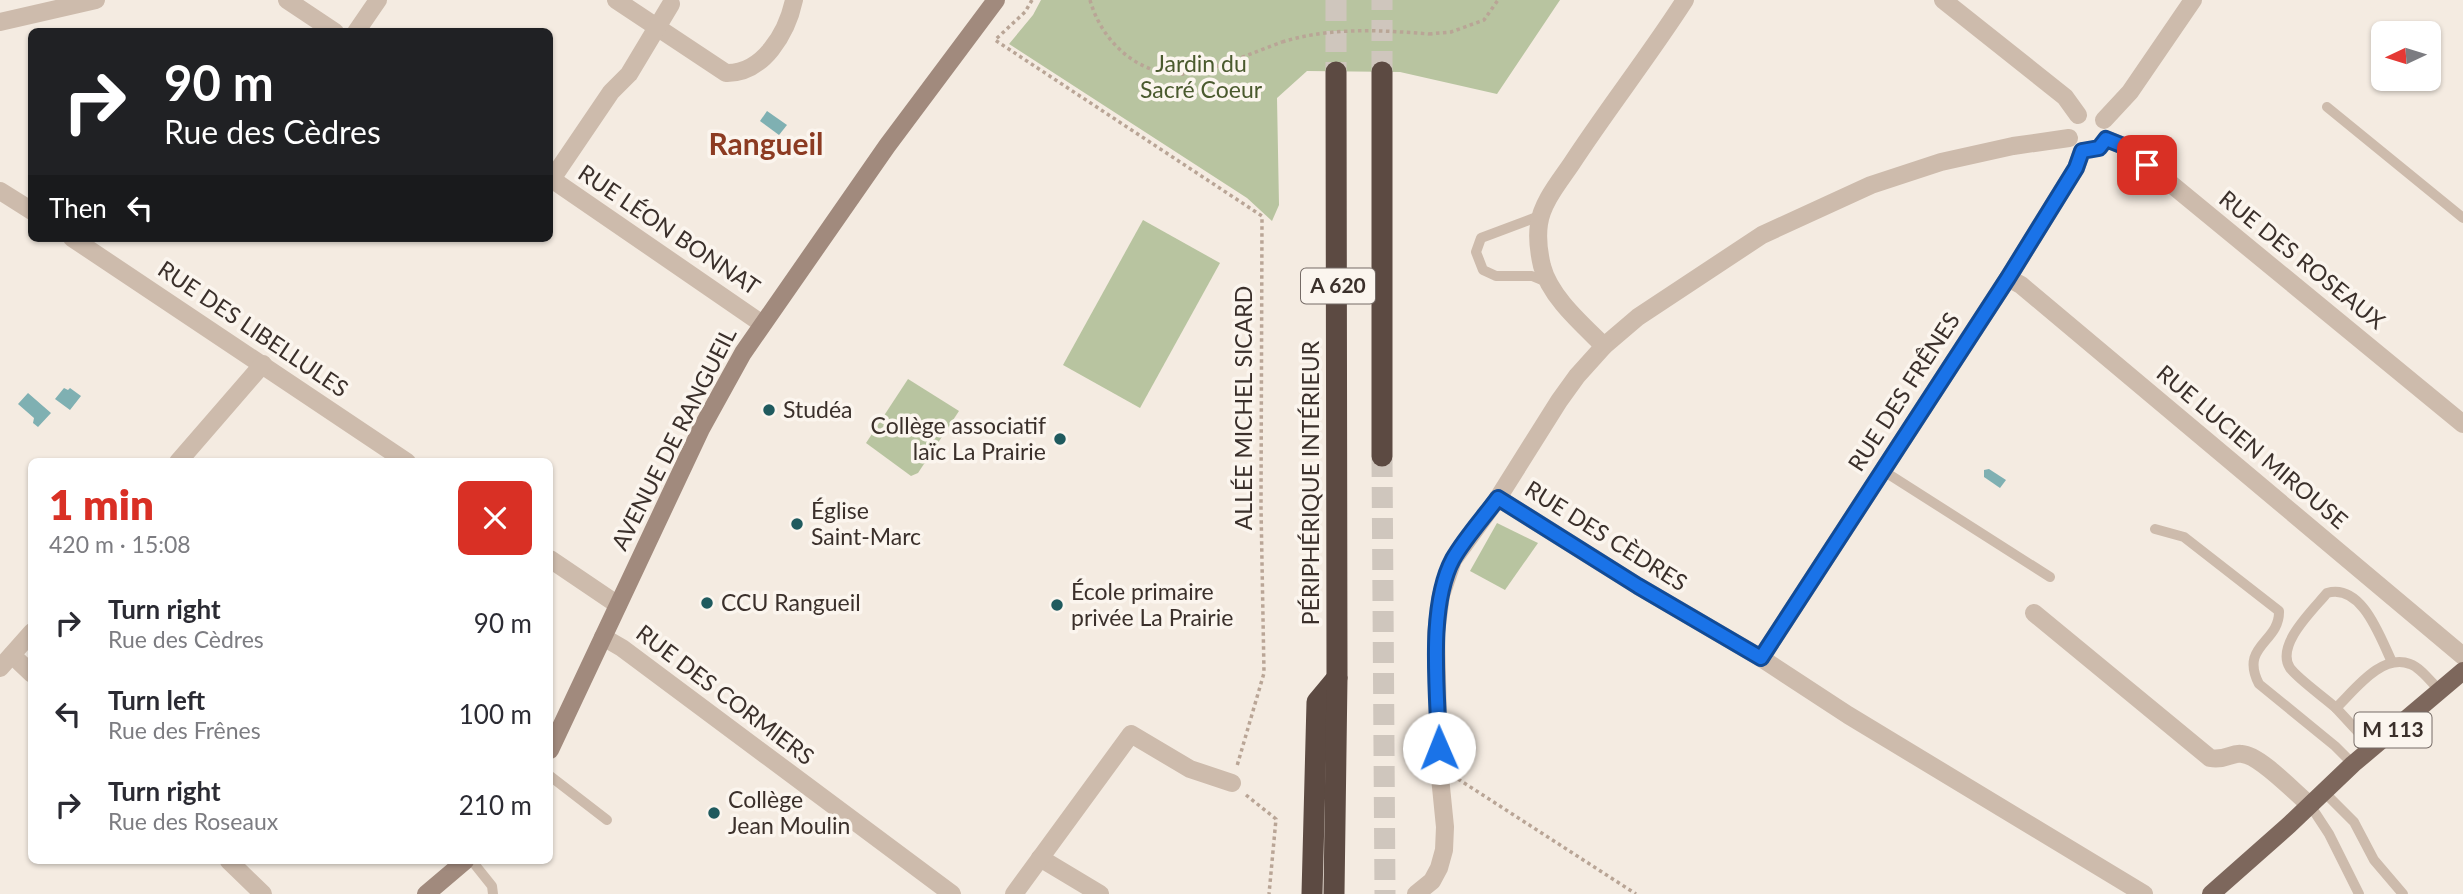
<!DOCTYPE html>
<meta charset="utf-8">
<style>
body{margin:0;font-family:Lato,sans-serif;background:#f7f7f7;color:#2b2b33;height:100vh;display:flex;flex-direction:column;font-size:26px;white-space:nowrap}
*{box-sizing:border-box;margin:0}
p{font-size:23px;color:#7c7c81}
.icon{flex:none;width:38px;height:38px;fill:none;stroke:currentColor;stroke-width:2;stroke-linecap:round;stroke-linejoin:round}
.map{position:relative;flex:1;overflow:hidden}
.panel{position:absolute;left:28px;top:458px;width:525px;height:406px;display:flex;flex-direction:column;background:#fff;border-radius:10px;box-shadow:0 2px 5px #0004}
.panel>*{flex:none}
.guide{position:absolute;left:28px;top:28px;width:525px;height:214px;border-radius:10px;box-shadow:0 2px 5px #0004;background:#202124;color:#fff;overflow:hidden}
.needle{width:46px;rotate:266deg}
.controls{position:absolute;left:2371px;top:21px;display:grid;gap:14px}
.controls a{display:grid;place-items:center;width:70px;height:70px;border-radius:10px;background:#fff;box-shadow:0 2px 5px #0004;font-size:35px}
.pin{position:absolute;display:grid;place-items:center;width:60px;height:60px;color:#fff;margin:-30px;border-radius:14px;box-shadow:0 4px 10px #0006}
.me{position:absolute;width:77px;margin:-38px;rotate:359deg;stroke-linejoin:round;filter:drop-shadow(0 0 5px #0008)}
.turn{display:flex;align-items:center;gap:24px;height:147px;padding:0 21px;font-size:32px}
.turn .icon{width:91px;height:91px;stroke-width:2.5}
.turn b{display:block;font-size:49px;line-height:60px}
.then{display:flex;align-items:center;height:66px;padding:0 21px;background:#0003;gap:14px;font-size:26px}
.round{display:grid;place-items:center;flex:none;width:74px;height:74px;border-radius:10px;background:#f7f7f7}
.overview{display:flex;align-items:center;justify-content:space-between;height:119px;padding:0 21px}
h1{font-size:42px;font-weight:800;line-height:52px;color:#d93025}
ul{padding:0;list-style:none}
li{display:flex;align-items:center;gap:21px;height:91px;padding:0 21px}
li div{flex:1}
li b{display:block;font-size:26px}
li em{font-style:normal}
.map>svg:first-child{display:block}
.green{fill:#b8c4a0}
.water{fill:#7fb0b2}
.lines{fill:none;stroke-linecap:round;stroke-linejoin:round}
.highway-tunnel{stroke:#cfc6bd;stroke-width:21;stroke-dasharray:21 10;stroke-linecap:butt}
.path{stroke:#b9a596;stroke-width:3.5;stroke-dasharray:3.5 3.5;stroke-linecap:butt}
.lane{stroke:#cdbbac;stroke-width:10}
.street{stroke:#cdbbac;stroke-width:18}
.secondary{stroke:#a18a7d;stroke-width:18}
.primary{stroke:#7d675c;stroke-width:18}
.highway{stroke:#5c4a42;stroke-width:21}
.path-bridge{stroke:#b9a596;stroke-width:3.5;stroke-dasharray:3.5 3.5;stroke-linecap:butt}
.route-casing{stroke:#114b97;stroke-width:18}
.route{stroke:#1a73e8;stroke-width:12}
.poi-dot{fill:#1f5a5e;stroke:#fbf5ee;stroke-width:2.5}
.labels{text-anchor:middle;stroke-width:7;stroke-linejoin:round;paint-order:stroke}
.shield{fill:#fbf5ee;stroke:#756b66;stroke-width:2}
.shield-label{font-size:21px;font-weight:bold;fill:#3b302b}
.park-label{font-size:23px;fill:#4a5a2e;stroke:#fbf5ee}
.street-label{font-size:23px;fill:#3b302b;stroke:#fbf5ee}
.poi-label{font-size:23px;fill:#3b302b;stroke:#fbf5ee;text-anchor:start}
.district-label{font-size:30px;font-weight:bold;fill:#8c3b22;stroke:#fbf5ee}
</style>
<div class="map">
<svg width="2463" height="894" viewBox="0 0 2463 894">
<rect width="100%" height="100%" fill="#f4ebe1"/>
<g class="green">
<path d="M1041,0H1560L1497,94L1400,72L1307,71L1277,98L1279,205L1272,221L1247,198L1009,44L1033,15Z"/>
<path d="M1143,220L1220,263L1140,408L1063,365Z"/>
<path d="M908,379L959,411L918,473L911,476L866,443Z"/>
<path d="M1497,523L1538,543L1505,590L1470,571Z"/>
</g>
<g class="water">
<path d="M767,111L787,125L779,135L760,121Z"/>
<path d="M64,388L68,390L70,388L81,396L70,410L55,399Z"/>
<path d="M28,393L51,413L38,427L33,423L34,418L18,404Z"/>
<path d="M1989,469L2006,480L2000,488L1984,477V470Z"/>
</g>
<g class="lines">
<g class="highway-tunnel">
<path d="M1336,0V72"/>
<path d="M1382,72V0"/>
<path d="M1382,456L1385,894"/>
</g>
<g class="path">
<path d="M1032,0L1025,12L995,40L1262,216L1261,507L1264,673L1237,766"/>
<path d="M1090,0C1101,40 1136,74 1179,74C1209,73 1254,52 1282,42"/>
<path d="M1429,34L1451,32L1484,20L1498,0"/>
<path d="M1458,779L1636,894"/>
<path d="M1246,795L1276,819L1269,894"/>
</g>
<g class="lane">
<path d="M2327,107L2463,218"/>
<path d="M1542,215L1481,238L1476,252L1483,270L1496,276H1532L1549,283"/>
<path d="M1882,470L2050,577"/>
<path d="M2155,529L2184,537L2279,611C2280,643 2239,645 2259,684L2335,746L2353,764"/>
<path d="M2336,708C2325,698 2298,679 2290,668C2275,645 2313,610 2327,593C2362,583 2380,637 2392,662"/>
<path d="M2372,747L2336,708C2354,691 2381,653 2410,664C2420,667 2432,683 2439,690"/>
<path d="M550,776L607,820"/>
<path d="M2324,792L2354,822L2374,860L2403,894"/>
<path d="M2310,805L2329,834L2359,894"/>
<path d="M472,861L492,886L493,894"/>
</g>
<g class="street">
<path d="M287,0L335,32"/>
<path d="M616,0L726,73C763,74 787,33 794,0"/>
<path d="M1943,0L2065,97L2078,115"/>
<path d="M0,22L96,0"/>
<path d="M356,32L378,0"/>
<path d="M2104,120L2130,92L2193,0"/>
<path d="M2069,138L2013,146L1941,162L1871,185L1762,235L1638,317L1604,346L1577,376L1559,401L1498,498L1638,586L1761,658L1848,715L2144,894"/>
<path d="M2106,139L2126,147L2463,424"/>
<path d="M550,178L761,323"/>
<path d="M552,179L611,92L629,74L671,4"/>
<path d="M0,191L32,211"/>
<path d="M72,238L407,462"/>
<path d="M2008,278L2021,285L2463,656"/>
<path d="M1604,346C1582,324 1550,297 1542,266C1539,253 1537,237 1539,224C1542,202 1560,181 1572,163C1608,108 1649,56 1685,0"/>
<path d="M178,462L263,364"/>
<path d="M550,559L618,605"/>
<path d="M2034,613L2210,758C2227,761 2231,752 2242,754C2260,755 2295,793 2310,805"/>
<path d="M603,637L622,648L952,894"/>
<path d="M12,655L32,674"/>
<path d="M1761,658L2008,278L2076,168L2082,151"/>
<path d="M0,668L32,632"/>
<path d="M1040,858L1100,894"/>
<path d="M229,861L263,894"/>
<path d="M1014,894L1131,734L1190,769L1232,783"/>
<path d="M1416,894L1432,881L1439,868L1444,850L1445,827L1439,767L1436,633L1441,595L1453,560L1498,498"/>
</g>
<g class="secondary">
<path d="M550,750L701,429L743,353L887,146L996,0"/>
<path d="M426,894L465,861"/>
</g>
<path class="primary" d="M2211,894L2289,825L2353,764L2463,671"/>
<g class="highway">
<path d="M1382,72V456"/>
<path d="M1312,894L1317,702L1337,678"/>
<path d="M1334,894L1337,678L1336,72"/>
</g>
<path class="path-bridge" d="M1282,42C1331,27 1379,30 1429,34"/>
</g>
<g class="lines">
<defs>
<path id="route" d="M1439,748C1438,694 1427,607 1453,559C1465,538 1484,517 1498,498L1638,586L1761,658L2008,278L2076,168L2082,151L2099,148L2106,139L2126,147L2147,165"/>
</defs>
<use href="#route" class="route-casing"/>
<use href="#route" class="route"/>
</g>
<g class="poi-dot">
<circle cx="769" cy="410" r="7"/>
<circle cx="1060" cy="439" r="7"/>
<circle cx="797" cy="524" r="7"/>
<circle cx="707" cy="603" r="7"/>
<circle cx="1057" cy="605" r="7"/>
<circle cx="714" cy="813" r="7"/>
</g>
<g class="labels">
<g class="shield">
<rect x="1301" y="268.5" width="74" height="35" rx="5"/>
<rect x="2354.5" y="712.5" width="77" height="35" rx="5"/>
</g>
<g class="shield-label">
<text x="1338" y="293">A 620</text>
<text x="2393" y="737">M 113</text>
</g>
<g class="park-label">
<text x="1201" y="72">Jardin du<tspan x="1201" dy="26">Sacré Coeur</tspan></text>
</g>
<g class="street-label">
<text transform="translate(669 230) rotate(34)" y="8">RUE LÉON BONNAT</text>
<text transform="translate(2302 260) rotate(39)" y="8">RUE DES ROSEAUX</text>
<text transform="translate(253 329) rotate(34)" y="8">RUE DES LIBELLULES</text>
<text transform="translate(1904 392) rotate(-57)" y="8">RUE DES FRÊNES</text>
<text transform="translate(1244 408) rotate(-90)" y="8">ALLÉE MICHEL SICARD</text>
<text transform="translate(674 439) rotate(-63)" y="8">AVENUE DE RANGUEIL</text>
<text transform="translate(2252 447) rotate(40)" y="8">RUE LUCIEN MIROUSE</text>
<text transform="translate(1311 483) rotate(-90)" y="8">PÉRIPHÉRIQUE INTÉRIEUR</text>
<text transform="translate(1606 536) rotate(32)" y="8">RUE DES CÈDRES</text>
<text transform="translate(725 695) rotate(37)" y="8">RUE DES CORMIERS</text>
</g>
<g class="poi-label">
<text x="783" y="418">Studéa</text>
<text x="1046" y="434" text-anchor="end">Collège associatif<tspan x="1046" dy="26">laïc La Prairie</tspan></text>
<text x="811" y="519">Église<tspan x="811" dy="26">Saint-Marc</tspan></text>
<text x="1071" y="600">École primaire<tspan x="1071" dy="26">privée La Prairie</tspan></text>
<text x="721" y="611">CCU Rangueil</text>
<text x="728" y="808">Collège<tspan x="728" dy="26">Jean Moulin</tspan></text>
</g>
<g class="district-label">
<text x="766" y="155">Rangueil</text>
</g>
</g>
</svg>
<div class="controls">
<a><svg class="needle" viewBox="-14 -14 28 28"><path d="M0-13l5 13h-10z" fill="#e53935"/><path d="M0 13l5-13h-10z" fill="#7c7c81"/></svg></a>
</div>
<div class="pin" style="left:2147px;top:165px;background:#d93025"><svg class="icon" aria-label="arrive" viewBox="0 0 24 24"><path d="M6 21V4h12l-3 4 3 4H6"/></svg></div>
<svg class="me" style="left:1439px;top:748px" viewBox="-20 -20 40 40"><circle r="19" fill="#fff"/><path d="M0-13L10 11 0 6-10 11z" fill="#1a73e8"/></svg>
<div class="guide">
<div class="turn"><svg class="icon" aria-label="right" viewBox="0 0 24 24"><path d="M7 20v-9h11M14 6l5 5-5 5"/></svg><div><b>90 m</b>Rue des Cèdres</div></div>
<div class="then">Then<svg class="icon" aria-label="left" viewBox="0 0 24 24"><path d="M17 20v-9H6M10 6l-5 5 5 5"/></svg></div>
</div>
<section class="panel">
<div class="overview"><div><h1>1 min</h1><p>420 m · 15:08</p></div><a class="round" style="background:#d93025;color:#fff"><svg class="icon" aria-label="close" viewBox="0 0 24 24"><path d="M6 6l12 12M18 6L6 18"/></svg></a></div>
<ul>
<li><svg class="icon" aria-label="right" viewBox="0 0 24 24"><path d="M7 20v-9h11M14 6l5 5-5 5"/></svg><div><b>Turn right</b><p>Rue des Cèdres</p></div><em>90 m</em></li>
<li><svg class="icon" aria-label="left" viewBox="0 0 24 24"><path d="M17 20v-9H6M10 6l-5 5 5 5"/></svg><div><b>Turn left</b><p>Rue des Frênes</p></div><em>100 m</em></li>
<li><svg class="icon" aria-label="right" viewBox="0 0 24 24"><path d="M7 20v-9h11M14 6l5 5-5 5"/></svg><div><b>Turn right</b><p>Rue des Roseaux</p></div><em>210 m</em></li>
</ul>
</section>
</div>
